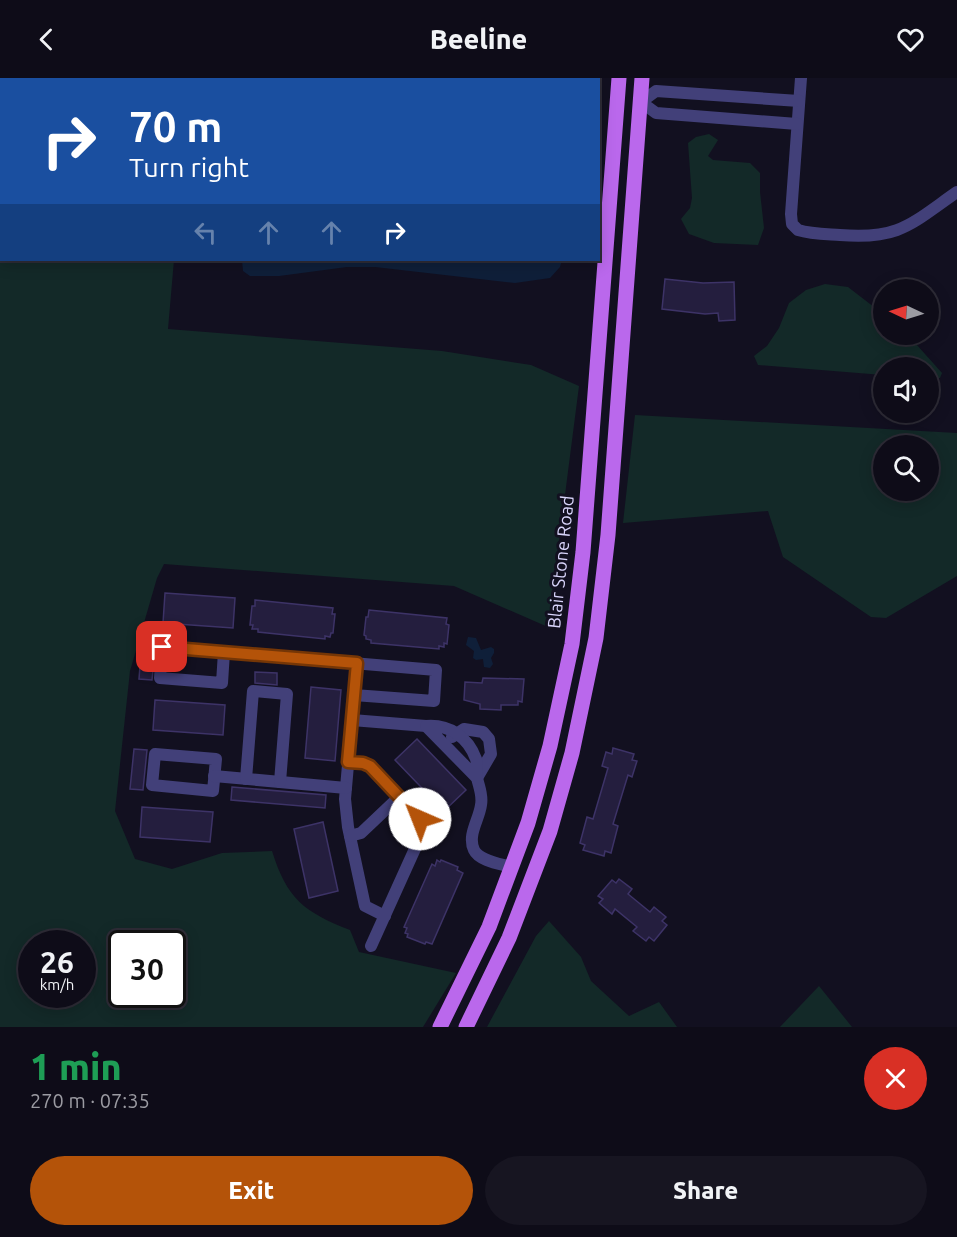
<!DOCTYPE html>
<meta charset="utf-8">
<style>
body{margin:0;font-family:Ubuntu,sans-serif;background:#171521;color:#f1f3f6;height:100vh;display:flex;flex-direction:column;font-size:22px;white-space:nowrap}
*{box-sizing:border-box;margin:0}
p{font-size:20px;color:#9b9ba2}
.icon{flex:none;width:33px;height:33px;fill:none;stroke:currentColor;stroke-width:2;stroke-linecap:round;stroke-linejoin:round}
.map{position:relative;height:949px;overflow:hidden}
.panel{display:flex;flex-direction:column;background:#0e0c18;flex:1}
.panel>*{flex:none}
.banner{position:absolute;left:0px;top:0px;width:600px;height:183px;box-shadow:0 3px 15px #0003,0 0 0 2px #2e2c37;background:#1a4fa0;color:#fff;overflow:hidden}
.needle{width:39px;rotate:274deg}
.buttons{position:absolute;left:873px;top:201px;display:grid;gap:12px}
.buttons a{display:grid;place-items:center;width:66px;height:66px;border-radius:50%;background:#0e0c18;box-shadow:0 3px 15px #0003,0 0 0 2px #2e2c37;font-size:30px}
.speed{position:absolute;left:18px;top:852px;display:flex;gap:12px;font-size:30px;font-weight:700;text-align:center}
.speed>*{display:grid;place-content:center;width:78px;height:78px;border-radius:50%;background:#0e0c18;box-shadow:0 3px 15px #0003,0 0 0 2px #2e2c37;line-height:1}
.speed small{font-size:15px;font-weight:400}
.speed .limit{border:3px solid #111;border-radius:9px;background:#fff;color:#111}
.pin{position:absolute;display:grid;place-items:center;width:51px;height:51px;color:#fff;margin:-26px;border-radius:12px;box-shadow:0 3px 9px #0006}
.me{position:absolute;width:66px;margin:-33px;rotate:316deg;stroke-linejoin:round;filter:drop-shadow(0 0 4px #0008)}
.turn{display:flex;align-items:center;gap:21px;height:126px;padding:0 30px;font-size:27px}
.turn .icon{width:78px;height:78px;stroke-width:2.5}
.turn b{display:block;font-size:42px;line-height:51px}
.lanes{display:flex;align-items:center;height:57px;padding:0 30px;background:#0003;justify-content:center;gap:30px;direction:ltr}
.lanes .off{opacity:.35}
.round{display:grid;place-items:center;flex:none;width:63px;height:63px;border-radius:32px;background:#171521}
.head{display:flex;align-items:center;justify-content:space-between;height:102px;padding:0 30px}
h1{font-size:36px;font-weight:800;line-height:45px;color:#1e9e55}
.primary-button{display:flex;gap:12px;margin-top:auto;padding:12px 30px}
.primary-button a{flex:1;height:69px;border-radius:36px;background:#b45309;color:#fff;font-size:24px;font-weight:800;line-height:69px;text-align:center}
.primary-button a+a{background:#171521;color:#f1f3f6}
header{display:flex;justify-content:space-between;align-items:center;height:78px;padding:0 30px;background:#0e0c18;font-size:27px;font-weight:800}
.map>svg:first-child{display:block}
.green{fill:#132928;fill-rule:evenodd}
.water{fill:#0f1f39}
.building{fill:#241e3e;stroke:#3d3367;stroke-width:1.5}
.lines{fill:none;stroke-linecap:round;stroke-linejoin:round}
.minor{stroke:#424079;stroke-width:12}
.major{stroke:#ba68ec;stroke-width:15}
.route-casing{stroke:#753606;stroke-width:15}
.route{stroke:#b45309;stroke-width:10}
.labels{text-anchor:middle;stroke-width:6;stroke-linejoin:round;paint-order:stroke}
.street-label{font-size:18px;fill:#d8d4fa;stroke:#121020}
</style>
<header><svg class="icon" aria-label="back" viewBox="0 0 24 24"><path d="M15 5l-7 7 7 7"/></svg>Beeline<svg class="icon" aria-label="heart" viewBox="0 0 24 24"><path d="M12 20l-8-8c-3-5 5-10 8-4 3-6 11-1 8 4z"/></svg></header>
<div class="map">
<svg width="957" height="949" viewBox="0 0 957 949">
<rect width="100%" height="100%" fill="#121020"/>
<g class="green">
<path d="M0,0H190L2,2V182H174L168,251L442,273L531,287L579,308L548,549L454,508L164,486L157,500L130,593L115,733L135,781L172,791L222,775L272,773C287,821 304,834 350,852L359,874L456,895L423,949H0ZM32,866H82V916H32ZM122,866H172V916H122Z"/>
<path d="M709,56L718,62L708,78L713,82L750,85L760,95V114L764,150L758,167L714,165L689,156L681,141L690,130L692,120L688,65L696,59Z"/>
<path d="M825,206L848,209L883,236L884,256L908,257L942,295L940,300H929L928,290H884L883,297L758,287L754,278L767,268L779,250L789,225L806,212Z"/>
<path d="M635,337L957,355V498L886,540L871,539L783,479L768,433L623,445ZM884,368H928V412H884Z"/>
<path d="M549,843L581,879L591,903L629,938L659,924L677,949H487L536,858Z"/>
<path d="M819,908L852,949H779H780Z"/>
</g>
<g class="water">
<path d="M242,182H425L447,183L558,182L561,185L560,189L550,200L515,205L375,189H347L279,198H250L243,193Z"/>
<path d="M468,559L476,560L481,572L491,569L494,571V575L491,580L493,586L490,590L484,589L483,581L476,582L473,580L474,573L466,567Z"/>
</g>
<g class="building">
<path d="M665,201L703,205L734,204L735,242L719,243L718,235L705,236L662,231Z"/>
<path d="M165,515L235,520L233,550L163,545Z"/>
<path d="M255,522L333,530L332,536H335L333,555H331L330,559L325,558V561L258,554V551H252L253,547H250L252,528H255Z"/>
<path d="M369,532L447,540L446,546L449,547L447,566L444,565V569L439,568V571L371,565V562L366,561V558L364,557L366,539H368Z"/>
<path d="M142,561L156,562L152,602L139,601Z"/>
<path d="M255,594L277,595V607L255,605Z"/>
<path d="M483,600L524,601L522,624L518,623V627H501V632L480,631V626L464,622L465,604L482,605Z"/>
<path d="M311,609L341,612L335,683L305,680Z"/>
<path d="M155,622L225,627L223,657L153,652Z"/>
<path d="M417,661L466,712L444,733L395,682Z"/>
<path d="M613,670L634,676L632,682L637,683L632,699L628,697L613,746L618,748L611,775L605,773L604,778L583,772L585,767L580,765L587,739L593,741L608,690L602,688L606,674L612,676Z"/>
<path d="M134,671L147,672L143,712L130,711Z"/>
<path d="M232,709L326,717L325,730L231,722Z"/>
<path d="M142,729L213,734L210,764L140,759Z"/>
<path d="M323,744L338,813L309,820L294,751Z"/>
<path d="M437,782L440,784L441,782L458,789L457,792L463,795L432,866L426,864L425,866L407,859L408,856L405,855L407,850L404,849L432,786L435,788Z"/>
<path d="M619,801L632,811L628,816L650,834L654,829L666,839L662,843L667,847L654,863L649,859L646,863L633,853L637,849L615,831L612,836L599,825L603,821L598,818L612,802L616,805Z"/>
</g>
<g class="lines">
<g class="minor">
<path d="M801,0L791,136L792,146L798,152C811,156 826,156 840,157C899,162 911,146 957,114"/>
<path d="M797,46L656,35L641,24L656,13L799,23"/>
<path d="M224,574L222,605L160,600L162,569L436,592L434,623L354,617"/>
<path d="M357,585L345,721L348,749L365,828L385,838"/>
<path d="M352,642L426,648"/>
<path d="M452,659L464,651L483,654L489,661L491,676L477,700"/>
<path d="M155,676L216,681L213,713L152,707Z"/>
<path d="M348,684L363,685L370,688L424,747L423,753L371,868"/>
<path d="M214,698L346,710"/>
<path d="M477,700L426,648C449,646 468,659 476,681C478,687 476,693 477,700C479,709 483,717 481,727C479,742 467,757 474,772C479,783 501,786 511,789"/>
<path d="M246,701L253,613L287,616L280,704"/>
<path d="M350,758L361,755L399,719"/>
</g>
<g class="major">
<path d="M440,949L489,849L528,745L550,668L572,566L583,474L619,0"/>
<path d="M466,949L509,860L550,753L572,675L596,560L608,457L642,0"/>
</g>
</g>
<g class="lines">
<defs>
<path id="route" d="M162,569L357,585L348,684L363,685L370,688L420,741"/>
</defs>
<use href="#route" class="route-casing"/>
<use href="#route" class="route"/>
</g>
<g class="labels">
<g class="street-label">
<text transform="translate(561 484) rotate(-84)" y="6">Blair Stone Road</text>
</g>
</g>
</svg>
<div class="buttons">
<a><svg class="needle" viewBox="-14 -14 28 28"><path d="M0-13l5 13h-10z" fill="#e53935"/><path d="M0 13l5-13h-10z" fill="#9b9ba2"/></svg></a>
<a><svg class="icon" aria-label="sound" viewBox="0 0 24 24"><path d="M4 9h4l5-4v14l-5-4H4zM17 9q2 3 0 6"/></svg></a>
<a><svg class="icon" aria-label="search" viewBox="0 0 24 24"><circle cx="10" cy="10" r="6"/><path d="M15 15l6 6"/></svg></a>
</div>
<div class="speed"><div>26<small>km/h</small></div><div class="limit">30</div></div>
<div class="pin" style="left:162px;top:569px;background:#d93025"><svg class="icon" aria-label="arrive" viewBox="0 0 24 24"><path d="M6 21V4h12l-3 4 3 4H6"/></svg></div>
<svg class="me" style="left:420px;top:741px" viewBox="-20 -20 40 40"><circle r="19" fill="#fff"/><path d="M0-13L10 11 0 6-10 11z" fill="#b45309"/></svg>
<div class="banner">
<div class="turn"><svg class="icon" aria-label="right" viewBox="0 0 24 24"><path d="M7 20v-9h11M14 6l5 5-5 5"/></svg><div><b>70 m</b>Turn right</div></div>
<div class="lanes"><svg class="icon off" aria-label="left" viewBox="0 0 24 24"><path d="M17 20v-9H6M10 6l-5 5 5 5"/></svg><svg class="icon off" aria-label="ahead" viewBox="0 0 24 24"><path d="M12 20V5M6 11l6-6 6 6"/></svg><svg class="icon off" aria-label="ahead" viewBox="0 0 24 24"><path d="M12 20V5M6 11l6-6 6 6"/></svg><svg class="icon" aria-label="right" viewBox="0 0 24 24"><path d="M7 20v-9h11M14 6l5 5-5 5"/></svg></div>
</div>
</div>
<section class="panel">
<div class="head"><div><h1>1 min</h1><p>270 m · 07:35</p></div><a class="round" style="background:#d93025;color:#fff"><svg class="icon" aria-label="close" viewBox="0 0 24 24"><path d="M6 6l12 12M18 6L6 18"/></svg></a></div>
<div class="primary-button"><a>Exit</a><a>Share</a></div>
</section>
